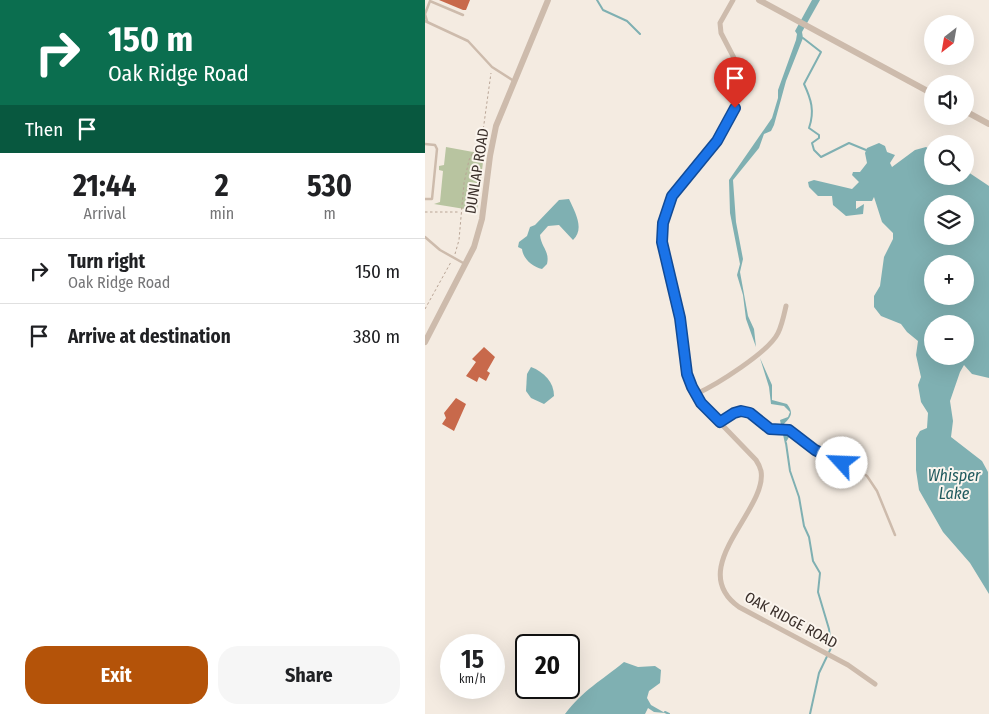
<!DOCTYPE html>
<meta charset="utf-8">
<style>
body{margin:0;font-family:"Fira Sans Condensed",sans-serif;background:#f6f6f6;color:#202124;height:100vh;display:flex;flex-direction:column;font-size:19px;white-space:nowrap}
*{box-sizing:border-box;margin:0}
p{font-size:16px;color:#757577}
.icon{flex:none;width:28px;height:28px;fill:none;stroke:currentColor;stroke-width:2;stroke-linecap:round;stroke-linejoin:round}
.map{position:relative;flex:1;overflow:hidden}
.sheet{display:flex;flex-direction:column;background:#fff;width:425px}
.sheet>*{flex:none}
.guide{background:#0b6e4f;color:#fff;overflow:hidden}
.needle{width:32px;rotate:211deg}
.controls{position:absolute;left:499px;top:15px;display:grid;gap:10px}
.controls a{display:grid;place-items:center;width:50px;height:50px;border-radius:50%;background:#fff;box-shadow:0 5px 20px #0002;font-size:25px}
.speed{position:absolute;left:15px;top:634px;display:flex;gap:10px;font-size:25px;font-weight:700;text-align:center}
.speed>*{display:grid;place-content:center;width:65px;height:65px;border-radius:50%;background:#fff;box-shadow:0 5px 20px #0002;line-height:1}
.speed small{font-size:12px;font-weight:400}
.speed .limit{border:2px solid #111;border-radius:8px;background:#fff;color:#111}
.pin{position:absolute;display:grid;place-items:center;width:42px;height:42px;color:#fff;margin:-51px -21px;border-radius:50% 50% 50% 0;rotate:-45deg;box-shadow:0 0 5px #0007}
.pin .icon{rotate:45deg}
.me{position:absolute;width:55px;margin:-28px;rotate:295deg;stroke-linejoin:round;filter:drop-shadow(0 0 4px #0008)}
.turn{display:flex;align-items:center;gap:18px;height:105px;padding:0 25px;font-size:22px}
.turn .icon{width:65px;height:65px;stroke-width:2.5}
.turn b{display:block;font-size:35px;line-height:42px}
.then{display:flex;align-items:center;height:48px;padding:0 25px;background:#0003;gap:10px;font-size:19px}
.eta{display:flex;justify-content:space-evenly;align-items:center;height:85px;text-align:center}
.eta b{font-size:30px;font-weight:700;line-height:35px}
.primary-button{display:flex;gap:10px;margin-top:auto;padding:10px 25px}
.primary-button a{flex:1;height:58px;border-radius:20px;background:#b45309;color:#fff;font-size:20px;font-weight:700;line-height:58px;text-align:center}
.primary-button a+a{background:#f6f6f6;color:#202124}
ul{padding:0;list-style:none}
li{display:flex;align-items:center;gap:15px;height:65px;padding:0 25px;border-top:1px solid #e0e0e0}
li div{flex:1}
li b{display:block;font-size:19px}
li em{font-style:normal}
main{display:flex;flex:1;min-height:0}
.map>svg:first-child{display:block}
.green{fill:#b8c4a0}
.water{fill:#7fb0b2;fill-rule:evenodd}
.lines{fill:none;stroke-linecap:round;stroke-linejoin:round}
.stream{stroke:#7fb0b2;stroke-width:2}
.building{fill:#c8694b}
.path{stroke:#b9a596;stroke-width:1;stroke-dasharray:2.5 2.5;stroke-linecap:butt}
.service{stroke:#cdbbac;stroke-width:2.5}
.minor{stroke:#cdbbac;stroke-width:5}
.tertiary{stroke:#cdbbac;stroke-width:6}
.route-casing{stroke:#114b97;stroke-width:12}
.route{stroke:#1a73e8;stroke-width:9}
.labels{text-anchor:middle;stroke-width:4;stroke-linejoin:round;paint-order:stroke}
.street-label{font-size:15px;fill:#3b302b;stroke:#fbf5ee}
.water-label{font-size:16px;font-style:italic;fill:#1f5a5e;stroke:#fbf5ee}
</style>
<main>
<section class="sheet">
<div class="guide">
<div class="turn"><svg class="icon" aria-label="right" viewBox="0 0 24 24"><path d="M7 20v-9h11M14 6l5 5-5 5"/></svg><div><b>150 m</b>Oak Ridge Road</div></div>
<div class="then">Then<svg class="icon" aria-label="arrive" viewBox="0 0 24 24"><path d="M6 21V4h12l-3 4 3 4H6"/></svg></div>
</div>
<div class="eta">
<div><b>21:44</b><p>Arrival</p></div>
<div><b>2</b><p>min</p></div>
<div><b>530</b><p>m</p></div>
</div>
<ul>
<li><svg class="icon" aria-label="right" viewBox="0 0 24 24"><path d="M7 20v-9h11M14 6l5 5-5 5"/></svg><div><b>Turn right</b><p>Oak Ridge Road</p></div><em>150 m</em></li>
<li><svg class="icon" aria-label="arrive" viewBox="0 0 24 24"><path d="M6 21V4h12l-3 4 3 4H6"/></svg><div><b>Arrive at destination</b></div><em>380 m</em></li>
</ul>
<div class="primary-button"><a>Exit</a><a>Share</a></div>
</section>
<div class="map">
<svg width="564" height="714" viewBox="0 0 564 714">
<rect width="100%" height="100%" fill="#f4ebe1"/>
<path class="green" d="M21,147L59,154L52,211L9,204L15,202L18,171L14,170V166L19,165Z"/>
<g class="water">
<path d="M387,0H395L377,32L378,38L361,81L349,125L346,131L339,134L334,148L308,180L311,222L318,259L315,272L323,316L329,329L331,347L321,319L318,295L312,275L315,264L305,213L304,180L347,118L353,98V90L371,40L372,34L370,31Z"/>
<path d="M454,143L460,146L462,152L470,155L465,163L467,167L490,150L501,147L507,150L508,176H540V170L564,186V378L547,374L539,365L535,372L525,401L528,421L526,437L557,461L563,472L564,594L545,563L518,532L494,490L491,470V438L495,431L502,428L503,413L496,402L493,385L496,377L491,355L493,341L482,332L476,324L456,316L449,307V296L455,286L459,257L468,239V233L457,222L449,197L447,201H431V209L439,204L438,214L421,216L408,205L407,196H393L384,187L383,182L389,180L427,189L434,182L427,175L428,172H435L442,163L440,153L442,148ZM508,204H540V236H508ZM508,264H540V296H508ZM508,324H540V356H508Z"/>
<path d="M144,199C150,212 160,229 148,240L134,225L123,226L115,235C116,247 125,251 122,264L117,269C108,267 98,259 97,249L93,247L94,242L102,236L105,227L110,225L134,200Z"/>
<path d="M335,358L347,385V400L362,404C369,413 366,417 359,424L364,437L360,444L355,420L363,417L365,412L359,406L346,404L344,387Z"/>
<path d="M106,367C119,372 129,382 129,396L119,404L106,398L101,391L102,374Z"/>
<path d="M199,662L213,667L230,666L236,670L235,683L224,691L222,698L226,705L240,713L229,712L223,708L220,714H140C158,690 176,681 199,662Z"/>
</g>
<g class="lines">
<g class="stream">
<path d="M172,0L178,10L202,21L215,34"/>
<path d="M378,38L396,52L379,84C386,99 390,111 384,128L394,135V138L387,143L389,150L396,157L424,143L441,150"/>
<path d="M361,443L365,471L374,497L379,526L384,537L388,561L395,573L393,592L404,629L406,648L394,673L385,714"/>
<path d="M240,712L244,714"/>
</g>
</g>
<g class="building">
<path d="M14,0H45L41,10H38Z"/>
<path d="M59,347L70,357L62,371L65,373L61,381L54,377L52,382L41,376L51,362L47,359Z"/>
<path d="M31,398L41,404L29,431L17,424L21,418L19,413Z"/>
</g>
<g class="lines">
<g class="path">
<path d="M0,212H34"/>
<path d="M30,254L34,240L39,183L44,160L58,131L66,73"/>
<path d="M0,309L26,262"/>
</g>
<g class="service">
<path d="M0,21L43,41L67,67L89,81"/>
<path d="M2,21L0,14L5,1L38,15"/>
<path d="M0,144L10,145L12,149L7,199H0"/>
<path d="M0,237L15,250L40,264"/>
<path d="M296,421L309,413L316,411L325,413L345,429L365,430L390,450L433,470L442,476L452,491L470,535"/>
</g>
<g class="minor">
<path d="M308,0L295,23L296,33L309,58L314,72L310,108L292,141L247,197L238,223L237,242L255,318L262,374L267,387L276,403L331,460C333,463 335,467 336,471C343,510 259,568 314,607L423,665L450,684"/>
<path d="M271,394C291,385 344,352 353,333C357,325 359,315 361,306"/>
</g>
<g class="tertiary">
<path d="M334,0L508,94"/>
<path d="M540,111L564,124"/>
<path d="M0,342L49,247L57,219L65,156L71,126L123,0"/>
</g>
</g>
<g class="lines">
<defs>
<path id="route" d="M310,108L292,141L247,196L238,223L237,242L255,318L262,374L267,387L276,403L295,422L309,413L316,411L325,413L345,429L364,430L390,450L417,463"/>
</defs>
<use href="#route" class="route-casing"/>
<use href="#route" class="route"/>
</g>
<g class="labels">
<g class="street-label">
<text transform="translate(52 171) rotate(-81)" y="5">DUNLAP ROAD</text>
<text transform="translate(366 620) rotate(28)" y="5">OAK RIDGE ROAD</text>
</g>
<g class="water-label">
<text x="529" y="481">Whisper<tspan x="529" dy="18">Lake</tspan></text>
</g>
</g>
</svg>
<div class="controls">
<a><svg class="needle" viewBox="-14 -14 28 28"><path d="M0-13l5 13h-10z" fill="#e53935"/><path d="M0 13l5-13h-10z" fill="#757577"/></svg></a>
<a><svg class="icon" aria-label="sound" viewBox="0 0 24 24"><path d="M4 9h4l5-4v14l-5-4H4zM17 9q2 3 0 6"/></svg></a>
<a><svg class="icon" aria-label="search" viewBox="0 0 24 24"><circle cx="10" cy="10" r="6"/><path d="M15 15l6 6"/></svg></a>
<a><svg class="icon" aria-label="layers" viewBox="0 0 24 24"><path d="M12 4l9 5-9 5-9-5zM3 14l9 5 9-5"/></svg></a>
<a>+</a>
<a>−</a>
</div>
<div class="speed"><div>15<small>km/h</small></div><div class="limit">20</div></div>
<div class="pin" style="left:310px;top:108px;background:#d93025"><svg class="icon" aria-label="arrive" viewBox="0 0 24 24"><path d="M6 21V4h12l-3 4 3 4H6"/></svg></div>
<svg class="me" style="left:417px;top:463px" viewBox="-20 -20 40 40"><circle r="19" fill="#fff"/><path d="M0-13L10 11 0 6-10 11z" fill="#1a73e8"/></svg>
</div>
</main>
